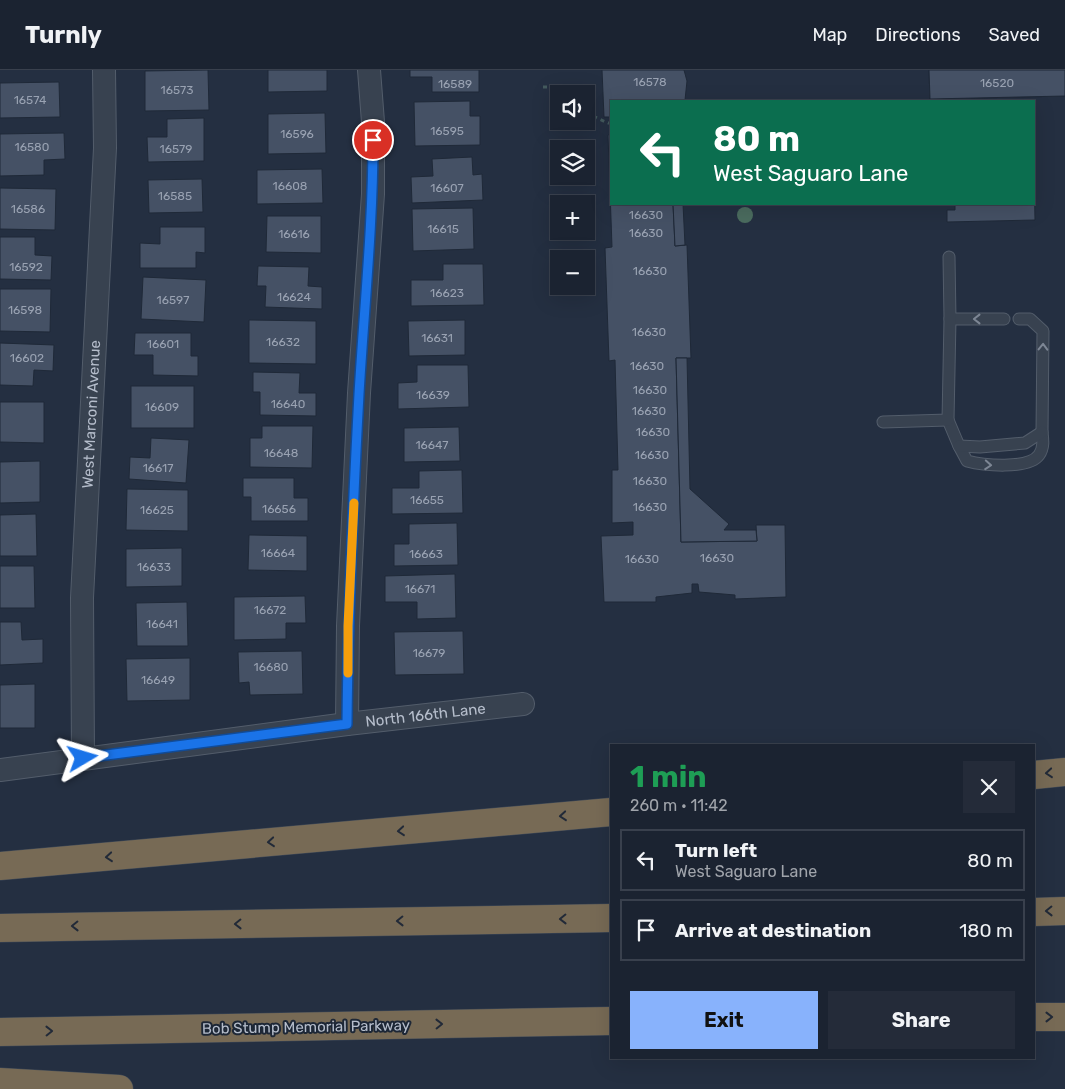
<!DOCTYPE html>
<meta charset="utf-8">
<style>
body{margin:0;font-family:Rubik,sans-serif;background:#242b39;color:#f1f3f6;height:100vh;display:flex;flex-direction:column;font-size:19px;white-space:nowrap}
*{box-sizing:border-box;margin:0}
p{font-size:16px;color:#a0a4ab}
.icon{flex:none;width:28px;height:28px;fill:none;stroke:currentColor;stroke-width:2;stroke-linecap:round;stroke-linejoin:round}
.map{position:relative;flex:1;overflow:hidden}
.sheet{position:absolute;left:610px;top:674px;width:425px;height:315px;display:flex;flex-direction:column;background:#1b2331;border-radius:0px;box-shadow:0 5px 20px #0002,0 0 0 1px #39404d}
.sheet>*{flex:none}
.guide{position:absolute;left:610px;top:30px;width:425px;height:105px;border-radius:0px;box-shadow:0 5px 20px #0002,0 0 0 1px #39404d;background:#0b6e4f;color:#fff;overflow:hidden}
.buttons{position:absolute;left:550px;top:15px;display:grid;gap:10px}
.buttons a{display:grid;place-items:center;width:45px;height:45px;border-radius:0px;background:#1b2331;box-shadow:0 5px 20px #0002,0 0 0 1px #39404d;font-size:25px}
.pin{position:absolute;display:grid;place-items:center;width:42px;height:42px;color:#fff;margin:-21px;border:2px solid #fff;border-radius:50%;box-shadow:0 1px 5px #0007}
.me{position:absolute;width:55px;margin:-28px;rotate:83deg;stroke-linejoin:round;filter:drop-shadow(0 0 4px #0008)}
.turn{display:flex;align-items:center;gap:18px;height:105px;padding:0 20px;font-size:22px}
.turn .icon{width:65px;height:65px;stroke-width:2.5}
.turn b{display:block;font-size:35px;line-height:42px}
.round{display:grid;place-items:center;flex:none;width:52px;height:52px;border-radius:0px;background:#242b39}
.head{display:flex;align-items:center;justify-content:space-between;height:85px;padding:0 20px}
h1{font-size:30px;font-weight:700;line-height:38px;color:#1e9e55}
.primary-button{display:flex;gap:10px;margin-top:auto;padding:10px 20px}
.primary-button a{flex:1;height:58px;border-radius:0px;background:#88b2fc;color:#111;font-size:20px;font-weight:700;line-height:58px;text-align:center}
.primary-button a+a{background:#242b39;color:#f1f3f6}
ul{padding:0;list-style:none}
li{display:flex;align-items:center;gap:15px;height:62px;margin:0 10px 8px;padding:0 10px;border:2px solid #39404d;border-radius:0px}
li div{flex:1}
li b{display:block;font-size:19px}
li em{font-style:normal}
header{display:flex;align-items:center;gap:30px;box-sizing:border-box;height:70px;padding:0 25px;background:#1b2331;border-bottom:1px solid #39404d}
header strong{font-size:24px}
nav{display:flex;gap:28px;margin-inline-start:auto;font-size:18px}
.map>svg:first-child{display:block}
.building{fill:#455165;stroke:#1f2938}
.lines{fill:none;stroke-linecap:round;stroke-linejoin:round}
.service-casing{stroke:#535d6b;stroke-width:13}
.minor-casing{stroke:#535d6b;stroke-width:24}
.motorway-casing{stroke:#404a58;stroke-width:29}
.path{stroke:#445b5e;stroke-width:3;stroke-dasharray:4 4;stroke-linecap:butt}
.service{stroke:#384250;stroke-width:11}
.minor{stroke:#384250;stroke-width:22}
.motorway{stroke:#776a55;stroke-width:28}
.tree{fill:#4b6c5f}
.oneway{stroke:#7d8694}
.oneway2{stroke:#222a38}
.route-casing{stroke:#114b97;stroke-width:12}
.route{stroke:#1a73e8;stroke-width:9}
.slow{stroke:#f59e0b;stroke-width:9}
.labels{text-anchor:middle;stroke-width:4;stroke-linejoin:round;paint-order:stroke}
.number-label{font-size:12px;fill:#99a2b2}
.street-label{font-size:15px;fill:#b5bdcb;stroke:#1d2736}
</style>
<header>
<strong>Turnly</strong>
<nav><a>Map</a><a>Directions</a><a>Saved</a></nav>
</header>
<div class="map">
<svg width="1065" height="1019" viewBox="0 0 1065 1019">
<rect width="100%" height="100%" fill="#242f41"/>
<g class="building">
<path d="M208,0L209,40L145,41V1Z"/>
<path d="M268,0H327V21L268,22Z"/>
<path d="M410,0H479V22H432V7H410Z"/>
<path d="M602,0H684L687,11L685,30L684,31H611V47H604Z"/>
<path d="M929,0H1065V26L930,29Z"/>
<path d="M929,0H1065V26L930,29Z"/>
<path d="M59,12L60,47L0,48V13Z"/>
<path d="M470,31V46H480V75L415,76L414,32Z"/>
<path d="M325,43L326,83L268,84V44Z"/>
<path d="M204,48V91L148,92L147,67H167V49Z"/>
<path d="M64,63L65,89L44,90V105L0,106V64Z"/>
<path d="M611,64V134H673L675,176L687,175L691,288H676L681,472L757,471L756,455H785L786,527L735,529V525L699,522L698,514H692V523L656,527V532H604L601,466L633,465V452L612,453V400H618L615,290L609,291L605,178L612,177L608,65Z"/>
<path d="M472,87L473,105L482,104L483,130L412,133L411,107L433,106L432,89Z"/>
<path d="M1034,96L1035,150L947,152V140H955V134H1034Z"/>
<path d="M322,99L323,133L257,134V100Z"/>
<path d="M202,109L203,142L149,143L148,110Z"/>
<path d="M0,118L56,119L55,160L0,159Z"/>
<path d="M673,134H683L685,175L675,176Z"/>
<path d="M473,138L474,179L413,181L412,139Z"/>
<path d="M267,146H321V183L266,182Z"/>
<path d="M160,157H205V183L196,182V198H140V173L160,174Z"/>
<path d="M0,167H35V185L52,186L51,210L0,209Z"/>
<path d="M443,194H483L484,235L411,236V210H443Z"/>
<path d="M258,196L309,197L308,216L322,217V239L265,237L266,216H257Z"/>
<path d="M143,207L206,210L204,252L141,249Z"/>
<path d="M0,219H51L50,262L0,261Z"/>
<path d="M249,250L316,251V294L249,293Z"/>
<path d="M465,250V285L409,286L408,251Z"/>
<path d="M135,263H191V286H198V306L153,305V285H134Z"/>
<path d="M0,273L54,275L53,301L34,300L33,316L0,315Z"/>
<path d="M676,288H687L690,419L729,454L724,460H756L757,471L681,472Z"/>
<path d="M417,295H468L469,337L398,339V313L417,312Z"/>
<path d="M253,302L300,303L299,323H316V346L260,345V322H253Z"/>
<rect x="131" y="316" width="63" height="42"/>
<path d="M0,332H44V373L0,372Z"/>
<path d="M262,356H313L312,398L250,397V368H262Z"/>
<path d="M459,357L460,391L404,392V358Z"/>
<path d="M151,368L189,370L186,413L129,409L130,387L150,388Z"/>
<path d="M40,391V432L0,433V392Z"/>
<path d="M462,400L463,443L392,444V418H419V401Z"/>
<path d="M243,408H294V428H308V451H251V427H243Z"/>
<path d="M127,419L188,420V461L126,460Z"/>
<path d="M36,444L37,486H0V445Z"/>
<path d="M457,453L458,495L394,496V474H409V454Z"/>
<path d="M249,465L307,466V501L248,500Z"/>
<path d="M182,478V516L126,517V479Z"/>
<path d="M0,496H34L35,538H0Z"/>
<path d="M455,504L456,548L417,549V532H385V506Z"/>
<path d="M305,526L306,553H286V569L234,570V527Z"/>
<path d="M187,532L188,576H137L136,533Z"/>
<path d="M0,552H21L22,570L43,569V593L0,595Z"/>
<path d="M463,561L464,604L395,605L394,562Z"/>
<path d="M302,581L303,624L250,625L249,612L239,613L238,582Z"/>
<path d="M190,588V630L127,631L126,589Z"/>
<path d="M35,614V658H0V615Z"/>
</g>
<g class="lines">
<defs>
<g id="service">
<path d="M950,249H1004"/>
<path d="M948,350L959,376L967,391C982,395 1028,400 1039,385C1044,378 1043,370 1042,362L1043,261L1030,249H1019"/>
<path d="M883,352L948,350L950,249L949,187"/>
<path d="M959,376L980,377L1025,373L1042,362"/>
</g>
<g id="minor">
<path d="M347,654L348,556L359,323L373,124V52L369,0"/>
<path id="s1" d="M83,688L82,528L105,78L104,0"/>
<path id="s2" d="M0,700L347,654L523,634"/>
</g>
<g id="motorway">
<path d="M1034,705L1065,702"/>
<path d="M0,796L611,742"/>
<path d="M1034,842L1065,841"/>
<path d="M0,858L611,848"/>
<path d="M1034,947H1065"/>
<path d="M0,962L611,951"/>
<path d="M0,1012L119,1019"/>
</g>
</defs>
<use href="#service" class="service-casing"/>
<use href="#minor" class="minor-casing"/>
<use href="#motorway" class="motorway-casing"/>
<g class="path">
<path d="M543,17H566V24"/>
<path d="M586,43L608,53H611"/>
</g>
<use href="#service" class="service"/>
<use href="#minor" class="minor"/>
<use href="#motorway" class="motorway"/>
</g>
<circle class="tree" cx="745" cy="145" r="8"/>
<defs><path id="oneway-chevron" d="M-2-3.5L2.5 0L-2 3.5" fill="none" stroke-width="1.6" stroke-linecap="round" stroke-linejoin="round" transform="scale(1.25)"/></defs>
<g class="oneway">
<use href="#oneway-chevron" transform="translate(977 249) rotate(-180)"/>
<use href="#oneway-chevron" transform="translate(1043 277) rotate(-89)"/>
<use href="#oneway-chevron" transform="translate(988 395) rotate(4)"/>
</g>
<g class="oneway2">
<use href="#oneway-chevron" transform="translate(1049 703) rotate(175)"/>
<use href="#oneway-chevron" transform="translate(563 746) rotate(175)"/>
<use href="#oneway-chevron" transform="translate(401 761) rotate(175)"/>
<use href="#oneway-chevron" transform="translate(271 772) rotate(175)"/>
<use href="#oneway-chevron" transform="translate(109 787) rotate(175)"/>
<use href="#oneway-chevron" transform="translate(1049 841) rotate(179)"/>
<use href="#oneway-chevron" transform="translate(563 849) rotate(179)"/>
<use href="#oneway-chevron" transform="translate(400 851) rotate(179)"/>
<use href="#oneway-chevron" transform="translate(238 854) rotate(179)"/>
<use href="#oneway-chevron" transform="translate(75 856) rotate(179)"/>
<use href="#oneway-chevron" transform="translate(1049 947)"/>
<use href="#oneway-chevron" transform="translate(439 954) rotate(-1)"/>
<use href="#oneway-chevron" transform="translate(49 961) rotate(-1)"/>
</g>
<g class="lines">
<defs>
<path id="route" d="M83,688L347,654C348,544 353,434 359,324C364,239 373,155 373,70"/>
</defs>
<use href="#route" class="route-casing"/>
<use href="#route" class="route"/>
<path class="slow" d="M348,603V556L354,433"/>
</g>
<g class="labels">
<g class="number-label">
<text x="650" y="16">16578</text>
<text x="997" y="17">16520</text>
<text x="455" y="18">16589</text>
<text x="177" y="24">16573</text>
<text x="30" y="34">16574</text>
<text x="447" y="65">16595</text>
<text x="297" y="68">16596</text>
<text x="32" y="81">16580</text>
<text x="176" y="83">16579</text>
<text x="290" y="120">16608</text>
<text x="447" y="122">16607</text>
<text x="175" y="130">16585</text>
<text x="28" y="143">16586</text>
<text x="646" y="149">16630</text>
<text x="443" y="163">16615</text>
<text x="646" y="167">16630</text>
<text x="294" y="168">16616</text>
<text x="26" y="201">16592</text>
<text x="650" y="205">16630</text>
<text x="447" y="227">16623</text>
<text x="294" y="231">16624</text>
<text x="173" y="234">16597</text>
<text x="25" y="244">16598</text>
<text x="649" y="266">16630</text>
<text x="437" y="272">16631</text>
<text x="283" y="276">16632</text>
<text x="163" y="278">16601</text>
<text x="27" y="292">16602</text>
<text x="647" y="300">16630</text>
<text x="650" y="324">16630</text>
<text x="433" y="329">16639</text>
<text x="288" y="338">16640</text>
<text x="162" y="341">16609</text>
<text x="649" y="345">16630</text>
<text x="653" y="366">16630</text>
<text x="432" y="379">16647</text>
<text x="281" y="387">16648</text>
<text x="652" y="389">16630</text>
<text x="158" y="402">16617</text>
<text x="650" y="415">16630</text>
<text x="427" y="434">16655</text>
<text x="650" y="441">16630</text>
<text x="279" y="443">16656</text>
<text x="157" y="444">16625</text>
<text x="278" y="487">16664</text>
<text x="426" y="488">16663</text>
<text x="717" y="492">16630</text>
<text x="642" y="493">16630</text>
<text x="154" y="501">16633</text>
<text x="420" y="523">16671</text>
<text x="270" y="544">16672</text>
<text x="162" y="558">16641</text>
<text x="429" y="587">16679</text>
<text x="271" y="601">16680</text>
<text x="158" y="614">16649</text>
</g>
<g class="street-label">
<text dy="5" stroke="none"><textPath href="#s1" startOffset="344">West Marconi Avenue</textPath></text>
<text dy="5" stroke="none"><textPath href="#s2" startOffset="429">North 166th Lane</textPath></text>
<text transform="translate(306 957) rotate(-1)" y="5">Bob Stump Memorial Parkway</text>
</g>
</g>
</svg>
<div class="buttons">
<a><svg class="icon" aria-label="sound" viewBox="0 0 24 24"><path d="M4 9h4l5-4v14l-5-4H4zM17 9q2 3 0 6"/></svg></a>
<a><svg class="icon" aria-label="layers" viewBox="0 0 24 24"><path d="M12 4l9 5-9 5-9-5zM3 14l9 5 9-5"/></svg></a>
<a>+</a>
<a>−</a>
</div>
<div class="pin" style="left:373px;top:70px;background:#d93025"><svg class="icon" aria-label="arrive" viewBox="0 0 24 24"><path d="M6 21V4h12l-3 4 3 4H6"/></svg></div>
<svg class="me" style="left:83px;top:688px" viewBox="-20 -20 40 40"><path d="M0-17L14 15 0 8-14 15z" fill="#1a73e8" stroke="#fff" stroke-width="4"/></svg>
<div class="guide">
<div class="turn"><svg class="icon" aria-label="left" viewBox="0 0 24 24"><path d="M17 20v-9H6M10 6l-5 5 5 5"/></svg><div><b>80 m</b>West Saguaro Lane</div></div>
</div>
<section class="sheet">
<div class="head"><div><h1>1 min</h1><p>260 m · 11:42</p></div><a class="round"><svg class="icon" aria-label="close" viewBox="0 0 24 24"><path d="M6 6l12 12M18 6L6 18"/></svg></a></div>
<ul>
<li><svg class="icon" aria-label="left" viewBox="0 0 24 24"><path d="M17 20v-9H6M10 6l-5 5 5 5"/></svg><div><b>Turn left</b><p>West Saguaro Lane</p></div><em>80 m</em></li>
<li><svg class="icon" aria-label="arrive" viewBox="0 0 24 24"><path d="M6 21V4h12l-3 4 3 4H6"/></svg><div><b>Arrive at destination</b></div><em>180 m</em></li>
</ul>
<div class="primary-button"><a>Exit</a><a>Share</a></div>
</section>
</div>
